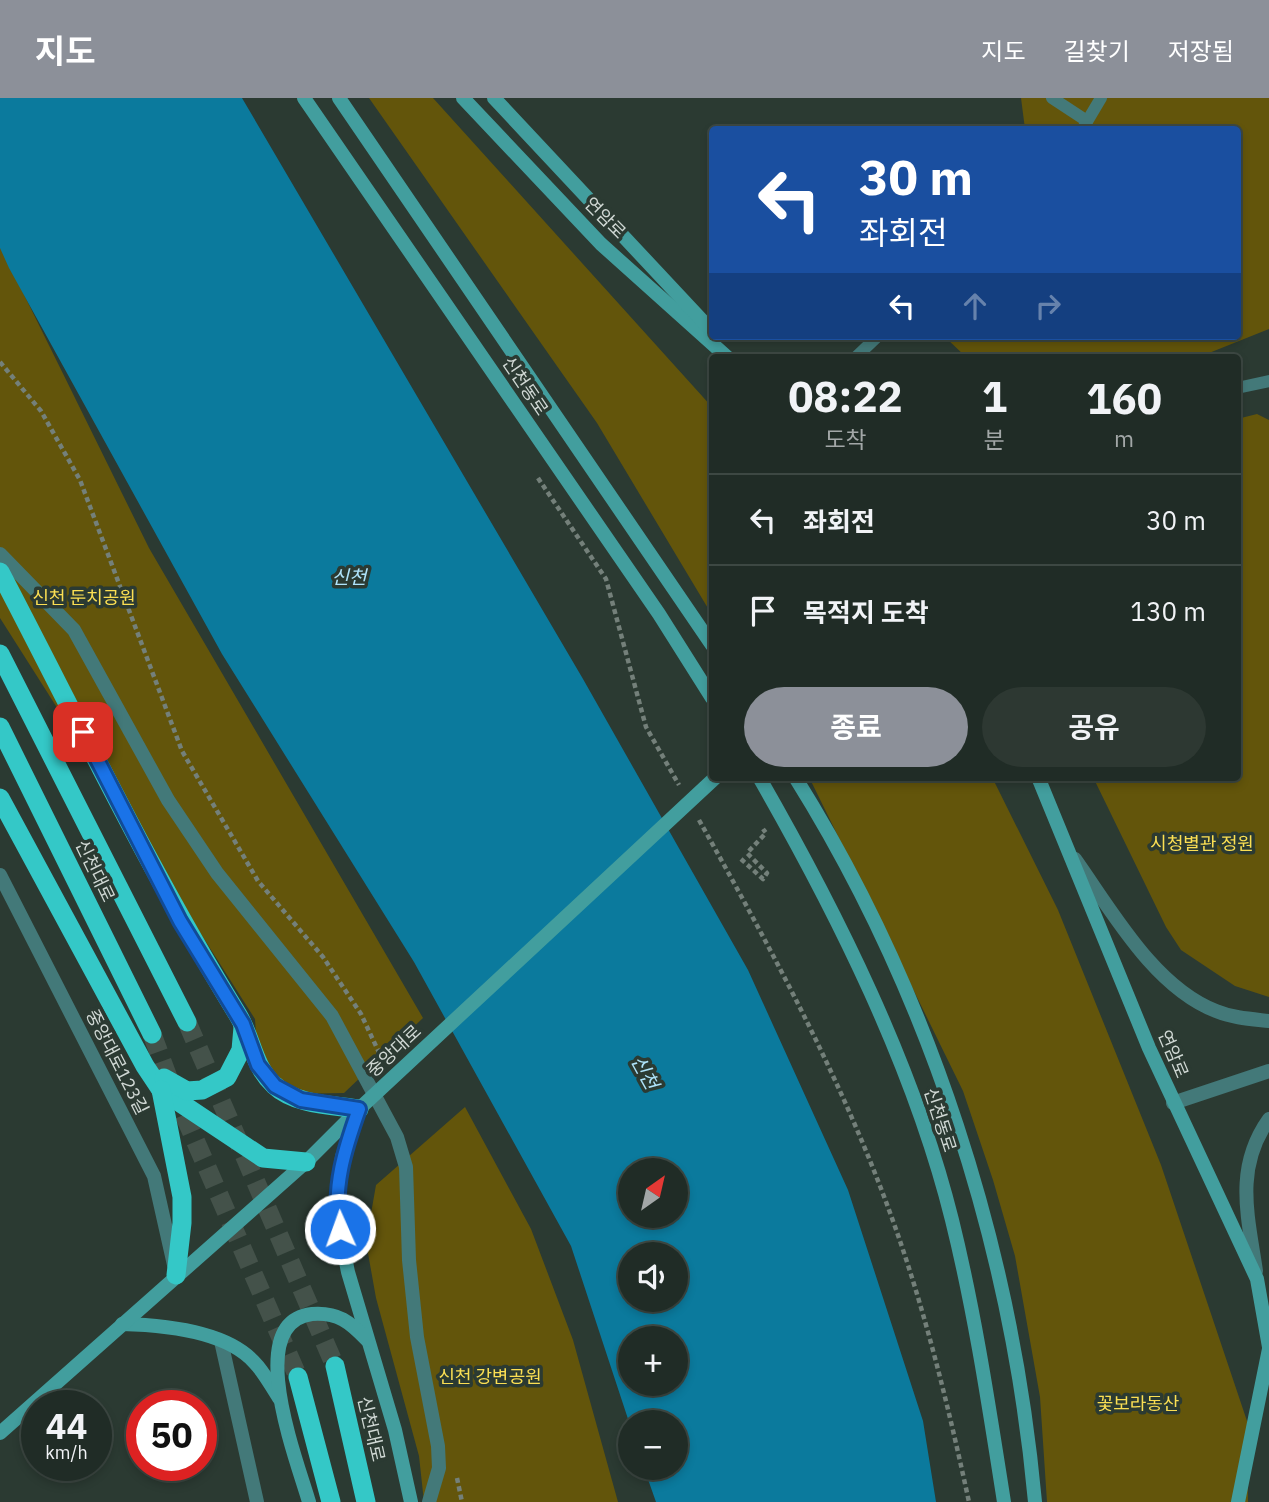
<!DOCTYPE html>
<html lang="ko">
<meta charset="utf-8">
<style>
body{margin:0;font-family:"IBM Plex Sans","Noto Sans KR",sans-serif;background:#2d3832;color:#f1f3f6;height:100vh;display:flex;flex-direction:column;font-size:26px;white-space:nowrap}
*{box-sizing:border-box;margin:0}
p{font-size:23px;color:#a2a7a7}
.icon{flex:none;width:38px;height:38px;fill:none;stroke:currentColor;stroke-width:2;stroke-linecap:round;stroke-linejoin:round}
.map{position:relative;flex:1;overflow:hidden}
.panel{position:absolute;left:709px;top:256px;width:532px;height:427px;display:flex;flex-direction:column;background:#202c26;border-radius:7px;box-shadow:0 4px 10px #0003,0 0 0 2px #3d4843}
.panel>*{flex:none}
.hud{position:absolute;left:709px;top:28px;width:532px;height:214px;border-radius:7px;box-shadow:0 4px 10px #0003,0 0 0 2px #3d4843;background:#1a4fa0;color:#fff;overflow:hidden}
.needle{width:46px;rotate:34deg}
.tools{position:absolute;left:618px;top:1060px;display:grid;gap:14px}
.tools a{display:grid;place-items:center;width:70px;height:70px;border-radius:50%;background:#202c26;box-shadow:0 4px 10px #0003,0 0 0 2px #3d4843;font-size:35px}
.speed{position:absolute;left:21px;top:1292px;display:flex;gap:14px;font-size:35px;font-weight:700;text-align:center}
.speed>*{display:grid;place-content:center;width:91px;height:91px;border-radius:50%;background:#202c26;box-shadow:0 4px 10px #0003,0 0 0 2px #3d4843;line-height:1}
.speed small{font-size:18px;font-weight:400}
.speed .limit{border:10px solid #d22;background:#fff;color:#111}
.pin{position:absolute;display:grid;place-items:center;width:60px;height:60px;color:#fff;margin:-30px;border-radius:14px;box-shadow:0 4px 10px #0006}
.me{position:absolute;width:77px;margin:-38px;rotate:358deg;stroke-linejoin:round;filter:drop-shadow(0 0 5px #0008)}
.turn{display:flex;align-items:center;gap:24px;height:147px;padding:0 35px;font-size:32px}
.turn .icon{width:91px;height:91px;stroke-width:2.5}
.turn b{display:block;font-size:49px;line-height:60px}
.lanes{display:flex;align-items:center;height:66px;padding:0 35px;background:#0003;justify-content:center;gap:35px;direction:ltr}
.lanes .off{opacity:.35}
.eta{display:flex;justify-content:space-evenly;align-items:center;height:119px;text-align:center}
.eta b{font-size:42px;font-weight:700;line-height:49px}
.primary-button{display:flex;gap:14px;margin-top:auto;padding:14px 35px}
.primary-button a{flex:1;height:80px;border-radius:42px;background:#8c9099;color:#fff;font-size:28px;font-weight:700;line-height:80px;text-align:center}
.primary-button a+a{background:#2d3832;color:#f1f3f6}
ul{padding:0;list-style:none}
li{display:flex;align-items:center;gap:21px;height:91px;padding:0 35px;border-top:2px solid #3d4843}
li div{flex:1}
li b{display:block;font-size:26px}
li em{font-style:normal}
header{display:flex;align-items:center;gap:42px;box-sizing:border-box;height:98px;padding:0 35px;background:#8c9099;color:#fff}
header strong{font-size:33px}
nav{display:flex;gap:38px;margin-inline-start:auto;font-size:24px}
.map>svg:first-child{display:block}
.green{fill:#63550b}
.water{fill:#0b7a9d;fill-rule:evenodd}
.lines{fill:none;stroke-linecap:round;stroke-linejoin:round}
.trunk-tunnel{stroke:#44524a;stroke-width:19;stroke-dasharray:19 10;stroke-linecap:butt}
.path{stroke:#74807a;stroke-width:4.5;stroke-dasharray:5 3.5;stroke-linecap:butt}
.service{stroke:#437979;stroke-width:12}
.minor{stroke:#437979;stroke-width:14}
.tertiary{stroke:#437979;stroke-width:14}
.secondary{stroke:#429e9e;stroke-width:14}
.trunk{stroke:#34c8c7;stroke-width:19}
.secondary-bridge{stroke:#429e9e;stroke-width:14}
.route-casing{stroke:#114b97;stroke-width:18}
.route{stroke:#1a73e8;stroke-width:12}
.labels{text-anchor:middle;stroke-width:7;stroke-linejoin:round;paint-order:stroke}
.street-label{font-size:18px;fill:#d0d8d4;stroke:#2b3a32}
.park-label{font-size:18px;fill:#fbdf53;stroke:#2b3a32}
.water-label{font-size:19px;font-style:italic;fill:#afe4fb;stroke:#2b3a32}
</style>
<header>
<strong>지도</strong>
<nav><a>지도</a><a>길찾기</a><a>저장됨</a></nav>
</header>
<div class="map">
<svg width="1269" height="1404" viewBox="0 0 1269 1404">
<rect width="100%" height="100%" fill="#2b3a32"/>
<g class="green">
<path d="M369,0H433L712,309V517L597,325Z"/>
<path d="M1021,0H1269V231L1199,259H966L944,238H1237V32L1025,31Z"/>
<path d="M0,148L149,450L423,920L344,995L289,996L258,967L255,921L0,520Z"/>
<path d="M1257,316L1269,322V899L1235,888L1181,852L1166,829L1093,679H1237V321Z"/>
<path d="M809,679H992L1058,812L1161,1067L1247,1323L1248,1404H1047L1040,1299L1015,1158L993,1082L963,993Z"/>
<path d="M465,1009L531,1131L573,1242L618,1404H424L419,1358L376,1200L366,1144L376,1087Z"/>
</g>
<path class="water" d="M0,0H242L583,581L748,872L848,1092L923,1323L936,1404H656L644,1370H676V1325L630,1327L571,1148L414,864L222,556L9,170L0,150ZM630,1073H676V1118H630ZM630,1157H676V1202H630ZM630,1241H676V1286H630Z"/>
<g class="lines">
<g class="trunk-tunnel">
<path d="M187,924L335,1268"/>
<path d="M152,936L169,982L298,1279"/>
</g>
<g class="path">
<path d="M0,264L41,313L80,382L182,653L258,783L323,859L361,916L383,963"/>
<path d="M538,380L606,481L646,629L679,687"/>
<path d="M699,722C774,856 850,996 900,1143C929,1228 950,1316 969,1404"/>
<path d="M741,761L763,781L767,775L747,755L766,735L763,731"/>
<path d="M457,1380L462,1404"/>
</g>
<g class="service">
<path d="M1052,0L1087,23"/>
<path d="M1082,32L1101,0"/>
<path d="M856,259L878,238"/>
<path d="M1237,290L1269,283"/>
</g>
<g class="minor">
<path d="M0,456L74,532L168,702L217,775L332,918L397,1039L406,1069L409,1162L417,1239L438,1348L439,1370L429,1404"/>
<path d="M0,777L154,1078L174,1167"/>
<path d="M221,1243L257,1404"/>
</g>
<g class="tertiary">
<path d="M1075,761C1112,813 1154,889 1216,913C1233,920 1251,921 1269,923"/>
<path d="M1173,1005L1269,973"/>
<path d="M1256,1173C1248,1118 1234,1070 1269,1021"/>
</g>
<g class="secondary">
<path d="M304,0L659,516L712,600"/>
<path d="M339,0L712,547"/>
<path d="M463,0L601,146L727,259"/>
<path d="M494,0L712,233"/>
<path d="M759,679C837,815 914,969 952,1122C975,1215 989,1309 1004,1404"/>
<path d="M795,679C930,895 1012,1151 1035,1404"/>
<path d="M1038,679L1149,950L1257,1181L1269,1249"/>
<path d="M357,1016L342,1059L336,1114L348,1174L395,1332L411,1404"/>
<path d="M122,1226C162,1227 225,1232 254,1264C264,1274 271,1288 279,1300"/>
<path d="M0,1335L306,1064L359,1011"/>
<path d="M309,1404C298,1365 242,1224 312,1216C338,1214 350,1224 367,1242"/>
<path d="M1238,1404L1269,1251"/>
</g>
<g class="trunk">
<path d="M0,474C78,623 150,774 238,917C252,940 253,968 274,987C295,1007 332,1007 359,1011"/>
<path d="M0,556L187,924"/>
<path d="M0,629L152,936"/>
<path d="M0,700L145,968L161,992L263,1060L306,1064"/>
<path d="M164,980L187,993L202,992L227,979L241,952L243,929"/>
<path d="M161,992L182,1099V1125L176,1177"/>
<path d="M335,1268L366,1404"/>
<path d="M298,1279L331,1404"/>
</g>
<path class="secondary-bridge" d="M359,1011L716,679"/>
</g>
<g class="lines">
<defs>
<path id="route" d="M83,634L180,823L243,926L258,967L275,988L301,1002L359,1011C345,1050 332,1090 340,1131"/>
</defs>
<use href="#route" class="route-casing"/>
<use href="#route" class="route"/>
</g>
<g class="labels">
<g class="street-label">
<text transform="translate(605 120) rotate(45)" y="6">연암로</text>
<text transform="translate(525 288) rotate(56)" y="6">신천동로</text>
<text transform="translate(95 773) rotate(64)" y="6">신천대로</text>
<text transform="translate(394 953) rotate(-43)" y="6">중앙대로</text>
<text transform="translate(1173 956) rotate(67)" y="6">연암로</text>
<text transform="translate(117 964) rotate(63)" y="6">중앙대로123길</text>
<text transform="translate(940 1022) rotate(72)" y="6">신천동로</text>
<text transform="translate(371 1331) rotate(77)" y="6">신천대로</text>
</g>
<g class="park-label">
<text x="84" y="506">신천 둔치공원</text>
<text x="1202" y="752">시청별관 정원</text>
<text x="490" y="1285">신천 강변공원</text>
<text x="1138" y="1312">꽃보라동산</text>
</g>
<g class="water-label">
<text x="349" y="486">신천</text>
<text transform="translate(645 974) rotate(61)" y="7">신천</text>
</g>
</g>
</svg>
<div class="tools">
<a><svg class="needle" viewBox="-14 -14 28 28"><path d="M0-13l5 13h-10z" fill="#e53935"/><path d="M0 13l5-13h-10z" fill="#a2a7a7"/></svg></a>
<a><svg class="icon" aria-label="sound" viewBox="0 0 24 24"><path d="M4 9h4l5-4v14l-5-4H4zM17 9q2 3 0 6"/></svg></a>
<a>+</a>
<a>−</a>
</div>
<div class="speed"><div>44<small>km/h</small></div><div class="limit">50</div></div>
<div class="pin" style="left:83px;top:634px;background:#d93025"><svg class="icon" aria-label="arrive" viewBox="0 0 24 24"><path d="M6 21V4h12l-3 4 3 4H6"/></svg></div>
<svg class="me" style="left:340px;top:1131px" viewBox="-20 -20 40 40"><circle r="17" fill="#1a73e8" stroke="#fff" stroke-width="3"/><path d="M0-11L8 9 0 5-8 9z" fill="#fff"/></svg>
<div class="hud">
<div class="turn"><svg class="icon" aria-label="left" viewBox="0 0 24 24"><path d="M17 20v-9H6M10 6l-5 5 5 5"/></svg><div><b>30 m</b>좌회전</div></div>
<div class="lanes"><svg class="icon" aria-label="left" viewBox="0 0 24 24"><path d="M17 20v-9H6M10 6l-5 5 5 5"/></svg><svg class="icon off" aria-label="ahead" viewBox="0 0 24 24"><path d="M12 20V5M6 11l6-6 6 6"/></svg><svg class="icon off" aria-label="right" viewBox="0 0 24 24"><path d="M7 20v-9h11M14 6l5 5-5 5"/></svg></div>
</div>
<section class="panel">
<div class="eta">
<div><b>08:22</b><p>도착</p></div>
<div><b>1</b><p>분</p></div>
<div><b>160</b><p>m</p></div>
</div>
<ul>
<li><svg class="icon" aria-label="left" viewBox="0 0 24 24"><path d="M17 20v-9H6M10 6l-5 5 5 5"/></svg><div><b>좌회전</b></div><em>30 m</em></li>
<li><svg class="icon" aria-label="arrive" viewBox="0 0 24 24"><path d="M6 21V4h12l-3 4 3 4H6"/></svg><div><b>목적지 도착</b></div><em>130 m</em></li>
</ul>
<div class="primary-button"><a>종료</a><a>공유</a></div>
</section>
</div>
